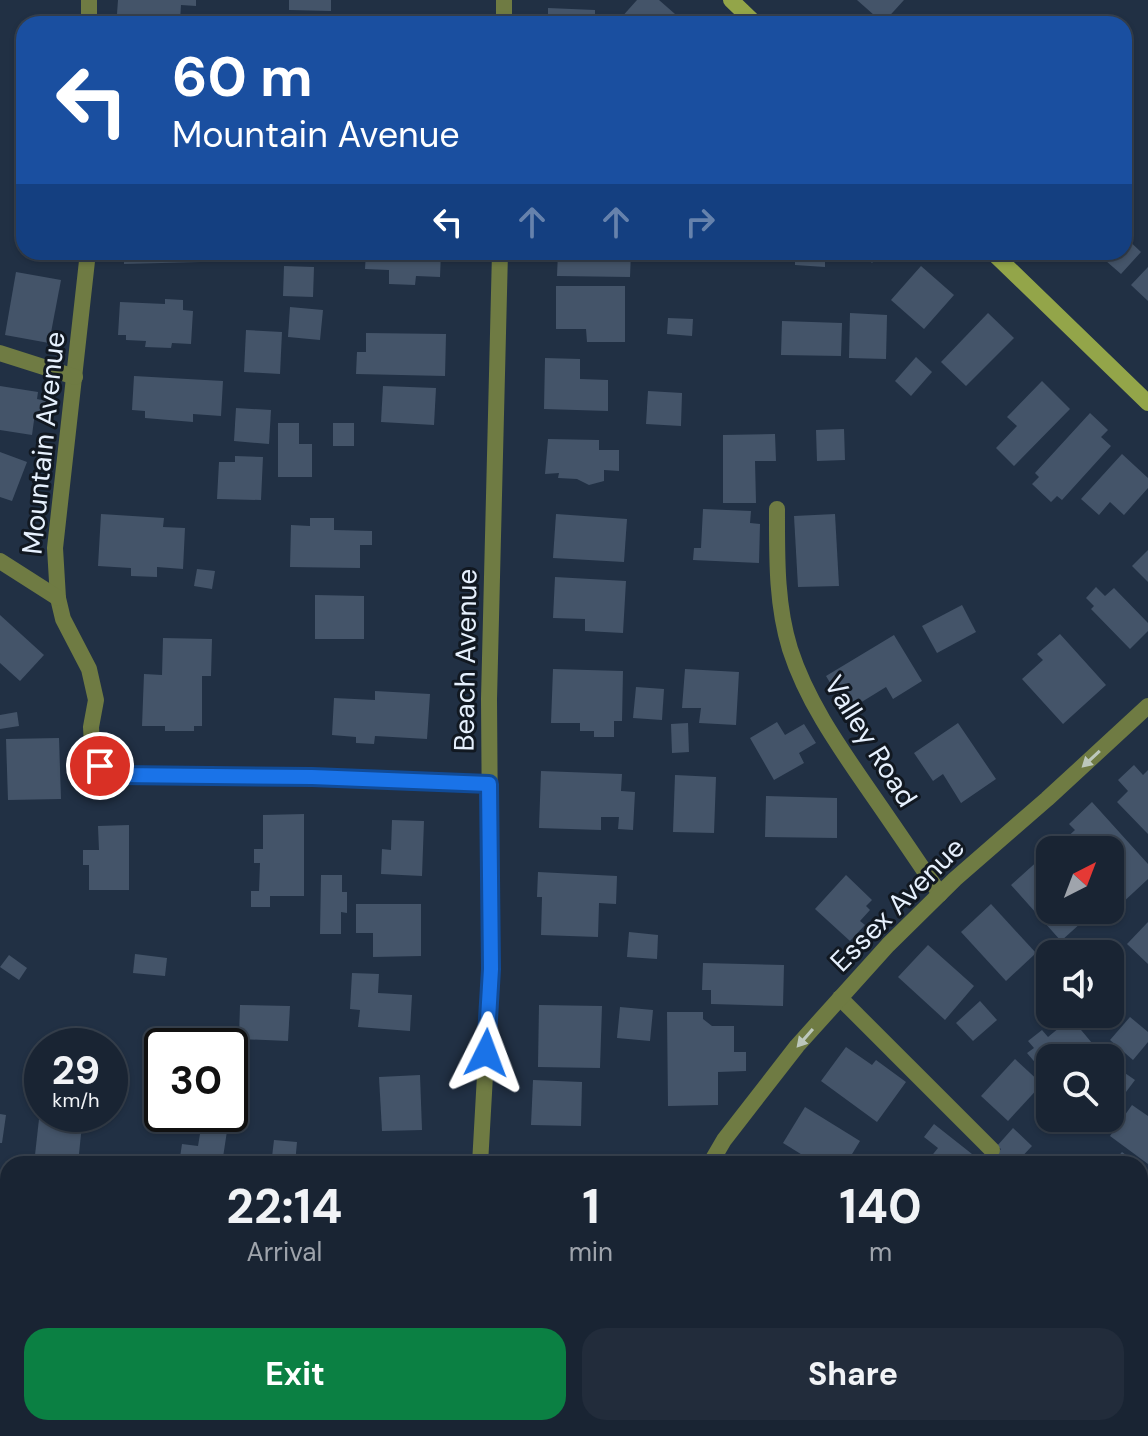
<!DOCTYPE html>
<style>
body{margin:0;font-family:"DM Sans",sans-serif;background:#222c3b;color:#f1f3f6;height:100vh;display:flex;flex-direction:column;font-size:30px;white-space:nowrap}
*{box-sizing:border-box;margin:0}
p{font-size:26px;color:#9fa4ac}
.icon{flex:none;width:44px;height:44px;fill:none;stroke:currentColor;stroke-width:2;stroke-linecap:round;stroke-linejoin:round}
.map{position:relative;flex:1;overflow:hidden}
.sheet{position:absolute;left:0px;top:1156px;width:1148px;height:280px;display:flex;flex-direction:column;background:#192433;border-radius:24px 24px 0 0;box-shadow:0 2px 6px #0004,0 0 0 2px #37414e}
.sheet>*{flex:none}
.banner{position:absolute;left:16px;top:16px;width:1116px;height:244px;border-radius:24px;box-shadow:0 2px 6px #0004,0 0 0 2px #37414e;background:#1a4fa0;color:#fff;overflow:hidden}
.needle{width:52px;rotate:42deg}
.controls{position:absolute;left:1036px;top:836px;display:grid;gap:16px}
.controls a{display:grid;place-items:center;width:88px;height:88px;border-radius:16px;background:#192433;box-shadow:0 2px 6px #0004,0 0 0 2px #37414e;font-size:40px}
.speed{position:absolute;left:24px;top:1028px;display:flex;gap:16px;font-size:40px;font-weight:700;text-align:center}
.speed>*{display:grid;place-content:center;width:104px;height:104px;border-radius:50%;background:#192433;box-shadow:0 2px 6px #0004,0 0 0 2px #37414e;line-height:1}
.speed small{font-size:20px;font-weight:400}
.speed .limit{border:4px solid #111;border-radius:12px;background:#fff;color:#111}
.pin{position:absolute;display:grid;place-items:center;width:68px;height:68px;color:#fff;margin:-34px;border:4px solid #fff;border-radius:50%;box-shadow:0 2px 8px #0007}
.me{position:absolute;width:88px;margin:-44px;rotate:3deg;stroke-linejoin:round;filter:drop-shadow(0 0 6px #0008)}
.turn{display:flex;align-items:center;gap:28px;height:168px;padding:0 24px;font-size:36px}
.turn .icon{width:104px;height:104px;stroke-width:2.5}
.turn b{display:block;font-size:56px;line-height:68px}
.lanes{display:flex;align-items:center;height:76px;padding:0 24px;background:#0003;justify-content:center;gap:40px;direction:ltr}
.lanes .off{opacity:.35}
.eta{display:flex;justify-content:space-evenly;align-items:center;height:136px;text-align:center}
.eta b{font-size:48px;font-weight:700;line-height:56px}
.button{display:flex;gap:16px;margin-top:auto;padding:16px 24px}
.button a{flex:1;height:92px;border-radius:24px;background:#0b8043;color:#fff;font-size:32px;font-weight:700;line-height:92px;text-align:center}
.button a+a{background:#222c3b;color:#f1f3f6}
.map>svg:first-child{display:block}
.building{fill:#445469}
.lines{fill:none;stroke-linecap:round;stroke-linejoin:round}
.lane{stroke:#6f7b43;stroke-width:16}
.street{stroke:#6f7b43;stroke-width:16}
.secondary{stroke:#93a549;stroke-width:16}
.oneway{fill:#bcc7bc}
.route-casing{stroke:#114b97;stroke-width:20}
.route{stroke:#1a73e8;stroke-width:14}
.labels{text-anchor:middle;stroke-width:6;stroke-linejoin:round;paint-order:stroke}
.street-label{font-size:28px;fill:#e6f0fd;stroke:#111821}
</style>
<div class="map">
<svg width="1148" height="1436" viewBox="0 0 1148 1436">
<rect width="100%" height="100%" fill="#213044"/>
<g class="building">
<path d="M118,0H196V6L181,5L180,21L170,20V24H128L129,15L117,14Z"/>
<path d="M289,0H331V11L289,10Z"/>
<path d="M637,0H659L675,14L666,24H625L620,19Z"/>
<path d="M857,0H904L883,23Z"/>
<path d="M548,8L595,10V24H548Z"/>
<path d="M1124,236L1141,252L1121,274L1098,254L1124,252Z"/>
<path d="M124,252H200L201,262L124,264Z"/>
<path d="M366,252H441L440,277L416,276L415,285L389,284V270L365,269Z"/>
<path d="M558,252H631L630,277L557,276Z"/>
<path d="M795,252H825V267L795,265Z"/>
<path d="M861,252H882L872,263Z"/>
<path d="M284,266L314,267L313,297L283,296Z"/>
<path d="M921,266L954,295L924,329L891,300Z"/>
<path d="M1148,267V301L1131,285Z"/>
<path d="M16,272L61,280L49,343L5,335Z"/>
<path d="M556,286H625V342H587L586,329H556Z"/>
<path d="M165,299L183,300V310L193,311L191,344L172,343L171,348L145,347L146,341L126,340V335H118L120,302L165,304Z"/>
<path d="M290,307L323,310L320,340L288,337Z"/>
<path d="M850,313L887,315L886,359L849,358Z"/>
<path d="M988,313L1014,338L966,386L941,362Z"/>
<path d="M668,318L693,319L692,336L667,334Z"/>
<path d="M782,321L842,323L841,356L781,355Z"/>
<path d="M246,330L282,332L280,374L244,372Z"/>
<path d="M366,333L446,334L445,376L356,374L357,352H366Z"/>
<path d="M916,357L932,372L911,396L895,381Z"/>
<path d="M545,358L580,359V379L608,380V411L544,409Z"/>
<path d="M134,376L223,381L221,416L193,414V422L145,418V411L132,410Z"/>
<path d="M1042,381L1070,409L1014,466L996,448L1017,426L1007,417Z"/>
<path d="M0,386L38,392L37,399L46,401L44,414L35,413L32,435L0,430Z"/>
<path d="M383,386L436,388L434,425L381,422Z"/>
<path d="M648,391L682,393L681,426L646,424Z"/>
<path d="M236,408L271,410L269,444L234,441Z"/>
<path d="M1090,413L1108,430L1101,437L1111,446L1062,500L1057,496L1051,502L1032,484L1039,477L1035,473Z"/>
<path d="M278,423H299V444H312V477H278Z"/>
<rect x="333" y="423" width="21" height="23"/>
<path d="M844,429L845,460L817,461L816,430Z"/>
<path d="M775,434L776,461H755L756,503H723V435Z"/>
<path d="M548,439L599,440V450H619V471L604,470V481L589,485L577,479L558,478L559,473L545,474Z"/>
<path d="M0,452L27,462L12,501L0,497Z"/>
<path d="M1122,454L1148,478V488L1124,515L1110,502L1099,515L1081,499Z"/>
<path d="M235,456L263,457L261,500L217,499L219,462H235Z"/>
<path d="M703,509L751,511L750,523L760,524L759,563L693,560L694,548H701Z"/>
<path d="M101,514L164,518L163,527L185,528L183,569L157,567V577L131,576V568L98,566Z"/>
<path d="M556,514L627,519L624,562L553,558Z"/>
<path d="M835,514L839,586L798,587L794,516Z"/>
<path d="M310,518H334V530L372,531V545H360V568L290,567L291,525L310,526Z"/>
<path d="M1148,550V582L1132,566Z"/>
<path d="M197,569L215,571L212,589L194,586Z"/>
<path d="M555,577L626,581L623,633L585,631V619L553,618Z"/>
<path d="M1096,587L1105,596L1114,588L1148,623V631L1130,649L1091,609L1094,606L1086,598Z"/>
<path d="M315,595L364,596V639H315Z"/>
<path d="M962,605L976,632L937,653L922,626Z"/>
<path d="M0,615L44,655L20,681L0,663Z"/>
<path d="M1060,634L1106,685L1063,724L1022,679L1043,660L1037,654Z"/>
<path d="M894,635L922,681L893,699L886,687L847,711L826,676Z"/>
<path d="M163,638L212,639L211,676H202V726H194V731H165V726H142L144,674L162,675Z"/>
<path d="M553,669L623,671L622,721H614V737H594V731H580V723H551Z"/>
<path d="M685,669L739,672L736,725L699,723L701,708H682Z"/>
<path d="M636,687L664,689L662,720L633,718Z"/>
<path d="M375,691L430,694L427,739L375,736L374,744L356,743V737L332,735L334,698L375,700Z"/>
<path d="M17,712L19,726L0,729V715Z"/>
<path d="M777,722L785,735L804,724L816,743L799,753L804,763L774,780L750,738Z"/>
<path d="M688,723L689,752L672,753L671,724Z"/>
<path d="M958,723L996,779L961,803L943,774L933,781L914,753Z"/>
<path d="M59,738L61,799L8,800L6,739Z"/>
<path d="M1134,765L1143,775L1148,770V834L1117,802L1128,791L1118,780Z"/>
<path d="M541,771L622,774L621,791L635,792L633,830L618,829L619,817H601V830L539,828Z"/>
<path d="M675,775L716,777L714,833L673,832Z"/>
<path d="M766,796L837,798V838L765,837Z"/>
<path d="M1092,802L1148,864V879L1120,905L1110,894V850H1071L1063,841L1075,830L1069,824Z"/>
<path d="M304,814V896H270V907H251V891H259L260,863H254V849H263V815Z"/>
<path d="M392,820L424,821L422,876L381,874L382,849L391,850Z"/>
<path d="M129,825V890H89V865H83V850H99L98,826Z"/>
<path d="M1041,858L1050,868V910H1089L1092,913L1061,941L1011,885Z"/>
<path d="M538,872L617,876L616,904L599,903L598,937L541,935L542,897H537Z"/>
<path d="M321,875H342V892H347V913L341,912V934H320Z"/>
<path d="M846,875L872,900L866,906L870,910L860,921L865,925L850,941L815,909Z"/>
<path d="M356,904H421V956L373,957V933H356Z"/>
<path d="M991,904L1036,953L1006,981L961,932Z"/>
<path d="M1148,922V964L1127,944Z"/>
<path d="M629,932L658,935L657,959L627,957Z"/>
<path d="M928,945L974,986L945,1020L898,977Z"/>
<path d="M135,954L167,958L165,976L133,973Z"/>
<path d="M9,955L27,968L19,980L0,967Z"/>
<path d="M703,963L784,965L783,1006L711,1004V990H702Z"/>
<path d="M352,973L379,974L378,993L412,995L410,1031L358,1027L360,1010L350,1009Z"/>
<path d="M980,1001L997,1020L973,1041L956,1023Z"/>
<path d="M240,1005L290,1006L288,1041L239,1039Z"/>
<path d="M539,1005L602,1006L600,1068L538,1067Z"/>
<path d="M620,1007L653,1010L650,1041L617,1038Z"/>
<path d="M667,1012H703V1019L712,1026H734V1052H746V1071L718,1072V1105L668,1106Z"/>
<path d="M1130,1017L1148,1032V1042L1133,1060L1110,1040Z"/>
<path d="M1071,1018L1097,1049L1086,1058H1050V1080L1027,1053L1034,1048L1028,1041L1042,1030L1048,1037Z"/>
<path d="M846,1047L872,1065L876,1060L906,1082L877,1122L821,1081Z"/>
<path d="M1105,1050L1126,1066L1122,1071L1135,1080L1117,1104L1110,1098V1058H1099Z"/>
<path d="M1015,1059L1042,1084L1008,1121L981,1096Z"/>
<path d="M420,1075L422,1130L382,1131L379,1077Z"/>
<path d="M533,1080L582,1082L581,1126L531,1125Z"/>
<path d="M1132,1105L1148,1116V1164L1110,1136Z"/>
<path d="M805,1107L860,1141L846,1164H817L783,1143Z"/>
<path d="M0,1114L6,1115L2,1143H0Z"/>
<path d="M39,1119L82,1124L78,1164H34Z"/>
<path d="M934,1124L972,1154L965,1164H925L938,1148L924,1137Z"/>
<path d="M201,1128L227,1131L222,1164H179L182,1144L198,1146Z"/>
<path d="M1013,1128L1032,1146L1015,1164H992L990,1162L1001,1149L997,1146Z"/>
<path d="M274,1140L297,1142L295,1164H254L255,1155L272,1157Z"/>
<path d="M1122,1152L1138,1164H1101L1109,1154L1115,1160Z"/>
<path d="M1140,1166L1148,1172V1197L1140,1208Z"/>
<path d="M0,1339L8,1340V1386L0,1384Z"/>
</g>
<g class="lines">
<path class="lane" d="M0,1308L8,1310"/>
<g class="street">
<path d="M89,0V24"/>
<path d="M504,0V24"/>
<path d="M88,252L55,548L58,598L63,619L89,669L96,700L91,727L92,745L100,766L119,775L312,777L489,784"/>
<path d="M0,353L75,377"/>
<path d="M777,509C777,556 776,604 790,649C807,702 840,748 871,793C894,826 917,860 940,894"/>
<path d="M0,561L58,598"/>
<path d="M840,998L992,1150"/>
<path d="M480,1164L491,969L489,699L500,252"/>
<path d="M710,1164L724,1140L797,1046L888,945L955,879L1047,799L1148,706"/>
<path d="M0,1223L8,1224"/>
<path d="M1140,1319L1148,1308"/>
<path d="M1140,1401L1148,1402"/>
</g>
<g class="secondary">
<path d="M731,0L756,24"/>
<path d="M992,252L1148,403"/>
</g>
</g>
<defs><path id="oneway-solid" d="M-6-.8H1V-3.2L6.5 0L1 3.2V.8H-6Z" transform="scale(2)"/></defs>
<g class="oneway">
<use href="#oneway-solid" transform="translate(1091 759) rotate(137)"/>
<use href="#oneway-solid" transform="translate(805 1038) rotate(131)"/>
</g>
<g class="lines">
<defs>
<path id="route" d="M100,766L119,775L312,777L489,784L491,969L486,1053"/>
</defs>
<use href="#route" class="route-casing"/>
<use href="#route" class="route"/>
</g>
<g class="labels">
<g class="street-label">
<text transform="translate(43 443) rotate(-84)" y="10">Mountain Avenue</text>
<text transform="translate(465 660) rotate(-89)" y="10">Beach Avenue</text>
<text transform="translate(871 741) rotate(58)" y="10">Valley Road</text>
<text transform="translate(897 904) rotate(-45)" y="10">Essex Avenue</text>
</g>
</g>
</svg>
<div class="controls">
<a><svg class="needle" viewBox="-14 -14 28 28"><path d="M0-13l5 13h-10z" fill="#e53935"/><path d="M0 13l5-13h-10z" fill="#9fa4ac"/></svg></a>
<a><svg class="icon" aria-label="sound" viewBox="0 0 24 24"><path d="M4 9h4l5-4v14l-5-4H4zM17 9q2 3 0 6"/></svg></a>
<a><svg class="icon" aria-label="search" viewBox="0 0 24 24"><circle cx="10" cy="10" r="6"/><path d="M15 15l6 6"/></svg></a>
</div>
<div class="speed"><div>29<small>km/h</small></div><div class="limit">30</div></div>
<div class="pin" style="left:100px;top:766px;background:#d93025"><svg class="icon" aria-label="arrive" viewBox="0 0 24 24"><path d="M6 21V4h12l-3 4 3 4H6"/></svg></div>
<svg class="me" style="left:486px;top:1053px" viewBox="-20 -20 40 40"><path d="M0-17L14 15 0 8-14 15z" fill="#1a73e8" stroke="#fff" stroke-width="4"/></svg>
<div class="banner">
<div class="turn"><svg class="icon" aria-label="left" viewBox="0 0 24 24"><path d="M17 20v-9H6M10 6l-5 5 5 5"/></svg><div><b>60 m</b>Mountain Avenue</div></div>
<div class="lanes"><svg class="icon" aria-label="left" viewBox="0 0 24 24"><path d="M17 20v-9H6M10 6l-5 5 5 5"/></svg><svg class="icon off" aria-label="ahead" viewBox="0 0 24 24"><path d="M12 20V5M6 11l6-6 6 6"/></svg><svg class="icon off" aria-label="ahead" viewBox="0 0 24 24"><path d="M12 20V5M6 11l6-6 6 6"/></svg><svg class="icon off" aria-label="right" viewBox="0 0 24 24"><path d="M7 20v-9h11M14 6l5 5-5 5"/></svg></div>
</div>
<section class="sheet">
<div class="eta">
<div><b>22:14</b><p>Arrival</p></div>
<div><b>1</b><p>min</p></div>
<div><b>140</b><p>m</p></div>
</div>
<div class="button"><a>Exit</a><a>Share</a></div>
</section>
</div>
